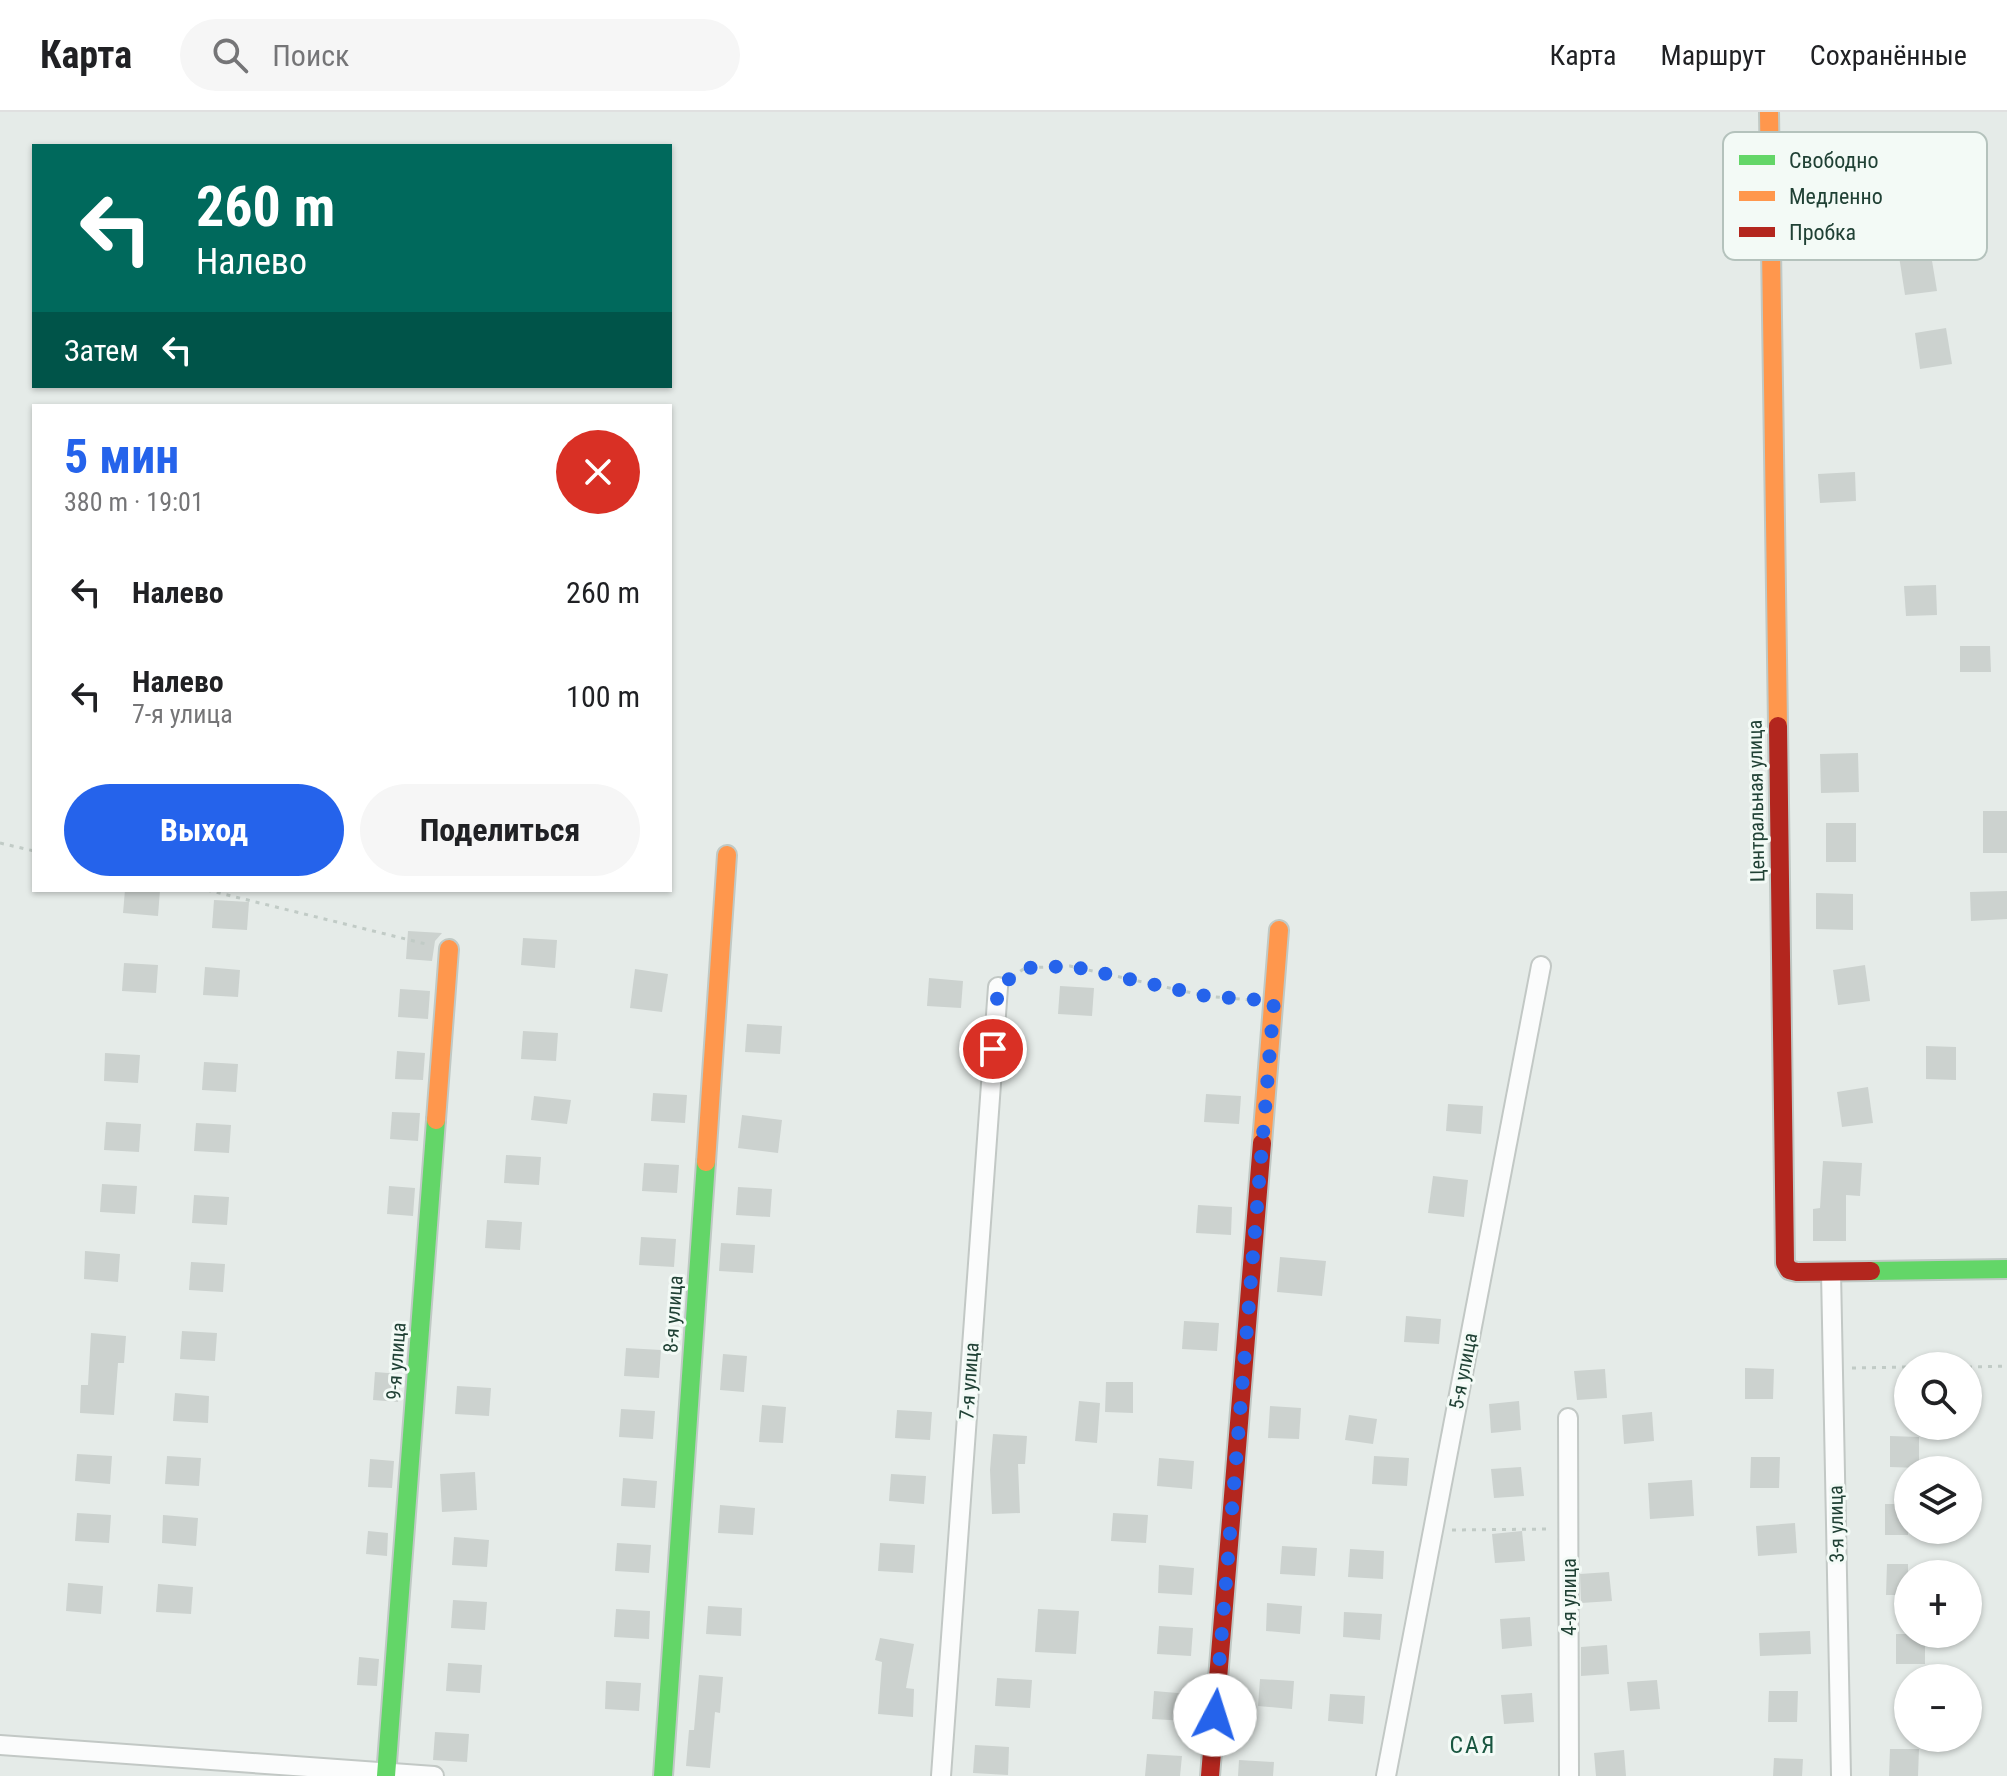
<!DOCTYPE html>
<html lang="ru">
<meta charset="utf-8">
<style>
body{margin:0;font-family:"Roboto Condensed",sans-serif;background:#f6f6f6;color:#202124;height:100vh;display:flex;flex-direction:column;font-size:30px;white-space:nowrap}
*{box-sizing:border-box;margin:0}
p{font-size:26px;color:#757577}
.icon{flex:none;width:44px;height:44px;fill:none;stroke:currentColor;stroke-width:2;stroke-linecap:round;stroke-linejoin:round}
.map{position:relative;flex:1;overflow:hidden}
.details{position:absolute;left:32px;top:292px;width:640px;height:488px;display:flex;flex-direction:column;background:#fff;border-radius:0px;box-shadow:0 2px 6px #0004}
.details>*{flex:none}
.guide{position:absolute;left:32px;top:32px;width:640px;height:244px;border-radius:0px;box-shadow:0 2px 6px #0004;background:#00695c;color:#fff;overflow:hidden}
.tools{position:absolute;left:1894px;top:1240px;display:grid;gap:16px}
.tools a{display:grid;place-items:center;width:88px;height:88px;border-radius:50%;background:#fff;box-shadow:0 2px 6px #0004;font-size:40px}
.pin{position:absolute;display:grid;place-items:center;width:68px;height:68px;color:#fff;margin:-34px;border:4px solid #fff;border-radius:50%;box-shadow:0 2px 8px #0007}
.me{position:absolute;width:88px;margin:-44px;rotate:5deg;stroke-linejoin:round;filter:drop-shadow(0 0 6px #0008)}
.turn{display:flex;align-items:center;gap:28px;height:168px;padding:0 32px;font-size:36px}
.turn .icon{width:104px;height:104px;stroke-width:2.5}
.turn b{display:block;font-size:56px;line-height:68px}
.then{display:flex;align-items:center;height:76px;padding:0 32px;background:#0003;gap:16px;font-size:30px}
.round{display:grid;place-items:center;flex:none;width:84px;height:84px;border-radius:42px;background:#f6f6f6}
.summary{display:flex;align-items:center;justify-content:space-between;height:136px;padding:0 32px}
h1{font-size:48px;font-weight:700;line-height:60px;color:#2563eb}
.primary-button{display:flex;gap:16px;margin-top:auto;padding:16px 32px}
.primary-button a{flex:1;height:92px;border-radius:48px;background:#2563eb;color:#fff;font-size:32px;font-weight:700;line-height:92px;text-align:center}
.primary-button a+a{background:#f6f6f6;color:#202124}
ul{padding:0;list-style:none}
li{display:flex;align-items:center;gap:24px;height:104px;padding:0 32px}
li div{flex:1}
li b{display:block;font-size:30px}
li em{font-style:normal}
header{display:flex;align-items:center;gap:48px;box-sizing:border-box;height:112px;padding:0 40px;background:#fff;border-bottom:2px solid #e0e0e0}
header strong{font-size:38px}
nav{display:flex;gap:44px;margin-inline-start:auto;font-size:28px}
.search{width:560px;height:72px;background:#f6f6f6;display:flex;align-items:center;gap:20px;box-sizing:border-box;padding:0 28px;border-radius:44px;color:#757577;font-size:30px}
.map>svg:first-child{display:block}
.building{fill:#ccd2cf}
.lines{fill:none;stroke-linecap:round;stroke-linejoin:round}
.street-casing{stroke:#c2c8c5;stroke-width:22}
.fast-casing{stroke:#c0c9c5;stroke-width:22}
.slow-casing{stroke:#c0c9c5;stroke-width:22}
.jam-casing{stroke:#c0c9c5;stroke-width:22}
.path{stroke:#c1cbc6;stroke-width:3;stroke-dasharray:4 6;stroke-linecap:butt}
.street{stroke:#fbfcfc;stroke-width:18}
.fast{stroke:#63d668;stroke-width:18}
.slow{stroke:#ff974d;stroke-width:18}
.jam{stroke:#b3261e;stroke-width:18}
.route{stroke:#2563eb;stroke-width:14;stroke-dasharray:0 25.2}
.labels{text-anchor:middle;stroke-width:6;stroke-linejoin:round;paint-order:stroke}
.street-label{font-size:20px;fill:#204135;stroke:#f3faf6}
.quarter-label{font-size:24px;letter-spacing:2px;fill:#195640;stroke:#f3faf6}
.key{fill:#f3faf6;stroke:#b4c2bc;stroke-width:2}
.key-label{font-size:22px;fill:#204135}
</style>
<header>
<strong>Карта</strong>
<div class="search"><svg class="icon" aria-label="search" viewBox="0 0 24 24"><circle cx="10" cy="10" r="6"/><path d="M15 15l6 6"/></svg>Поиск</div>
<nav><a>Карта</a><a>Маршрут</a><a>Сохранённые</a></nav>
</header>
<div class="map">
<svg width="2007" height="1664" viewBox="0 0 2007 1664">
<rect width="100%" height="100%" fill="#e5ebe8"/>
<g class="building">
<path d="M1921,82L1937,179L1905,183L1890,86Z"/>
<path d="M1946,216L1952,252L1920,257L1915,221Z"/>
<path d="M1855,360L1856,389L1820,391L1818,362Z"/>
<path d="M1936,473L1937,503L1906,504L1904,474Z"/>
<path d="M1960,534H1990L1991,560H1960Z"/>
<path d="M1858,641L1859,680L1821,681L1820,642Z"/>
<rect x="1983" y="699" width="24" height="42"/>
<rect x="1826" y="711" width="30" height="39"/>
<path d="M125,778H160L158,804L123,801Z"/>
<path d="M2007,779V807L1971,809L1970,780Z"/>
<path d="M1816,781L1853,782V818L1816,817Z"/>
<path d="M214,788L249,790L247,818L212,816Z"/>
<path d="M408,819L442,821L435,829L432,849L406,847Z"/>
<path d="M523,826L557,828L555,856L521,853Z"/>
<path d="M124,851L158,853L156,881L122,879Z"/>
<path d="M1865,853L1870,889L1838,893L1833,858Z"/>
<path d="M205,855L240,858L238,885L203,883Z"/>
<path d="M635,857L668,862L662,900L630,896Z"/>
<path d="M929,866L963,869L961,896L927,894Z"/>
<path d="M1060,874L1094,876L1092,904L1058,902Z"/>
<path d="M400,877L430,879L428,907L398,905Z"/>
<path d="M747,912L782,914L780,942L745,940Z"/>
<path d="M523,919L558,921L556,949L521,947Z"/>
<path d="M1926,934L1956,935V968L1926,967Z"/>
<path d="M397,939L425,941L423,968L395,967Z"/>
<path d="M105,941L140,943L138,971L104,969Z"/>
<path d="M204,950L238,952L236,980L202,978Z"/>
<path d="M1868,975L1873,1011L1842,1015L1837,980Z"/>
<path d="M653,981L687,983L685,1011L651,1009Z"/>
<path d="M1206,982L1241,984L1239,1012L1204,1010Z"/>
<path d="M534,984L571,988L567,1012L531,1008Z"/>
<path d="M1448,992L1483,994L1481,1022L1446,1019Z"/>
<path d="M392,1000L420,1001L418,1029L390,1027Z"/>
<path d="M742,1003L782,1008L778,1041L738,1036Z"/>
<path d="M106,1010L141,1012L139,1040L104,1038Z"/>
<path d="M196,1011L231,1013L229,1041L194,1039Z"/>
<path d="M506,1043L541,1045L539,1073L504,1071Z"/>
<path d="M1823,1049L1862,1051L1860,1084L1846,1083V1129H1813V1097L1820,1096Z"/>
<path d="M644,1051L679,1053L677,1081L642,1079Z"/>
<path d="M1433,1064L1468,1068L1464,1105L1428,1101Z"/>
<path d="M102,1072L137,1074L135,1102L100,1100Z"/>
<path d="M389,1074L415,1076L413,1104L387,1102Z"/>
<path d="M738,1075L772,1077L770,1105L736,1103Z"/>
<path d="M194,1083L229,1085L227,1113L192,1111Z"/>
<path d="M1198,1093L1232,1095L1231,1123L1196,1121Z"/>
<path d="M487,1108L522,1110L520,1138L485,1136Z"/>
<path d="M641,1125L676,1127L674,1155L639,1153Z"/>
<path d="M721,1131L755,1133L753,1161L719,1159Z"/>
<path d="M85,1139L120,1142L118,1170L84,1167Z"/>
<path d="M1280,1145L1326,1149L1322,1184L1277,1180Z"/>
<path d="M191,1150L225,1152L223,1180L189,1178Z"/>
<path d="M1406,1204L1441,1207L1439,1232L1404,1230Z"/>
<path d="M1184,1209L1219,1211L1217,1239L1182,1237Z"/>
<path d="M182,1219L217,1221L215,1249L180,1247Z"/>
<path d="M91,1221L126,1224L124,1251H118L114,1303L80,1301L81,1273H88Z"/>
<path d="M626,1236L661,1238L659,1266L624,1264Z"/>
<path d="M723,1242L747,1244L744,1280L720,1278Z"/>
<path d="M1745,1256L1774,1257L1773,1287H1745Z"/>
<path d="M1605,1257L1607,1286L1577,1288L1574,1259Z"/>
<path d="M375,1260L401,1262L398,1290L373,1288Z"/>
<path d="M1106,1270H1133V1301L1105,1300Z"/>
<path d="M457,1274L491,1276L489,1304L455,1302Z"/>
<path d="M175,1281L209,1284L208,1311L173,1309Z"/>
<path d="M1079,1289L1100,1291L1097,1331L1075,1329Z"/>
<path d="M1519,1289L1521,1318L1491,1321L1489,1292Z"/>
<path d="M762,1293L786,1295L783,1331L759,1330Z"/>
<path d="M1270,1294L1301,1296L1299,1327L1268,1326Z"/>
<path d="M621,1297L655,1299L653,1327L619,1325Z"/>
<path d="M897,1298L932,1300L930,1328L895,1326Z"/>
<path d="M1652,1300L1654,1329L1624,1332L1622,1303Z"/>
<path d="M1349,1303L1377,1307L1373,1332L1345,1328Z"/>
<path d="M993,1322L1027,1324L1025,1352H1018L1020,1401L992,1402L990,1358Z"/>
<path d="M1890,1324L1919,1325V1356L1890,1355Z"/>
<path d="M77,1342L112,1344L110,1372L75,1369Z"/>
<path d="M167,1344L201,1346L199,1374L165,1372Z"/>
<path d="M1374,1344L1409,1346L1407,1374L1372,1372Z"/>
<path d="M1751,1345H1780L1779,1376H1750Z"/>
<path d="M1159,1346L1194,1349L1192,1377L1157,1374Z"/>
<path d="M370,1347L394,1349L392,1376L368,1375Z"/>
<path d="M1521,1355L1524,1384L1494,1386L1491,1357Z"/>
<path d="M475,1360L477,1398L442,1400L440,1362Z"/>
<path d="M891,1362L926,1364L924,1392L889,1389Z"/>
<path d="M623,1366L657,1369L655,1396L621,1394Z"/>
<path d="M1692,1368L1694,1404L1650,1407L1648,1371Z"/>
<rect x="1885" y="1392" width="23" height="31"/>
<path d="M720,1393L755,1396L753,1423L718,1421Z"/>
<path d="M77,1401L111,1403L109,1431L75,1429Z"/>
<path d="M1113,1401L1148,1403L1146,1431L1111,1429Z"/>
<path d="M163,1403L198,1406L196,1434L162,1431Z"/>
<path d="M1795,1411L1797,1441L1758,1444L1756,1414Z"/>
<path d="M368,1419L388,1421L387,1444L366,1442Z"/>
<path d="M1522,1419L1525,1449L1495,1451L1492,1422Z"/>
<path d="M454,1425L489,1428L487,1455L452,1453Z"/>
<path d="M617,1431L651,1433L649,1461L615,1459Z"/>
<path d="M880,1431L915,1433L913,1461L878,1459Z"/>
<path d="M1282,1434L1317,1436L1315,1464L1280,1462Z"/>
<path d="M1350,1437L1384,1439L1383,1467L1348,1465Z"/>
<path d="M1887,1452H1908V1483H1886Z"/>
<path d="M1159,1453L1194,1456L1192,1483L1158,1481Z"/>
<path d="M1609,1460L1612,1489L1581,1491L1580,1462Z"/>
<path d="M68,1471L103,1474L101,1502L66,1499Z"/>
<path d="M158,1472L193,1475L191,1502L156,1500Z"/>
<path d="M453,1488L487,1490L485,1518L451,1516Z"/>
<path d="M1267,1491L1302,1494L1300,1522L1266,1519Z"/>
<path d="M708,1494L742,1496L741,1524L706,1522Z"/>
<path d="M616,1497L650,1499L649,1527L614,1525Z"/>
<path d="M1038,1497L1079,1499L1076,1542L1035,1540Z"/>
<path d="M1344,1500L1382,1502L1380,1528L1343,1525Z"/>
<path d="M1530,1505L1532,1534L1502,1537L1500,1507Z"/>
<path d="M1159,1514L1193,1516L1191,1544L1157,1542Z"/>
<path d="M1810,1519L1811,1542L1760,1544L1759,1521Z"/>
<rect x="1896" y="1522" width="29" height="30"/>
<path d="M880,1526L914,1532L906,1576L914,1577L913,1605L878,1602L882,1550L875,1548Z"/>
<path d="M1607,1533L1609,1562L1581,1564V1535Z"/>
<path d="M359,1545L379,1547L377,1574L357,1573Z"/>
<path d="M448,1551L482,1553L480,1581L446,1579Z"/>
<path d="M699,1563L723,1565L720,1601L715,1600L710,1656L686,1654L689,1618H694Z"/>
<path d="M997,1566L1032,1568L1030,1596L995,1594Z"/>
<path d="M1260,1567L1294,1569L1292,1597L1258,1594Z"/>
<path d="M1657,1568L1660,1597L1630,1599L1627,1570Z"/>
<path d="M606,1569L641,1571L639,1599L605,1597Z"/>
<path d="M1154,1579L1189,1582L1187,1609L1152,1607Z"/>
<path d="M1769,1579H1798L1797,1610H1768Z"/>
<path d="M1532,1581L1534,1610L1504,1612L1501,1583Z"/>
<path d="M1330,1582L1365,1584L1363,1612L1328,1609Z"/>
<path d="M435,1620L469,1622L467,1650L433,1648Z"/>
<path d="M975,1633L1009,1635L1008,1663L973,1661Z"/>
<path d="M1890,1637H1919L1918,1664H1889Z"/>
<path d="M1624,1638L1626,1664H1596L1594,1641Z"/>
<path d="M1147,1642L1182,1644L1180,1664H1145Z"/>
<path d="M1774,1646L1803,1647L1802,1664H1773Z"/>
<path d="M1239,1648L1274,1650L1273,1664H1238Z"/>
</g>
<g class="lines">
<defs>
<g id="street">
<path d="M1831,1160L1841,1664"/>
<path d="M1568,1306L1569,1664"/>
<path d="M0,1633L434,1664"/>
<path d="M941,1664L998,875"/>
<path d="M1386,1664L1541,854"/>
</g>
<g id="fast">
<path d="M1871,1159L2007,1157"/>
<path d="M386,1664L436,1008"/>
<path d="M663,1664L706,1050"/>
</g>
<g id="slow">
<path d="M1769,0L1778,614"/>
<path d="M436,1008L449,837"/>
<path d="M1262,1031L1279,818"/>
<path d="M706,1050L727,743"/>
</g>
<g id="jam">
<path d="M1778,614L1785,1151L1789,1158L1797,1160L1871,1159"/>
<path d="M1210,1664L1262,1031"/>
</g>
</defs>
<use href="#street" class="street-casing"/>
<use href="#fast" class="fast-casing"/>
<use href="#slow" class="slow-casing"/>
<use href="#jam" class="jam-casing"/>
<g class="path">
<path d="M0,731L34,739"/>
<path d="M207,778L426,832"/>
<path d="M1012,865L1025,856L1070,854L1206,884L1250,888"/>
<path d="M1968,1255L2007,1254"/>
<path d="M1852,1256L1908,1255"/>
<path d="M1452,1418L1549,1417"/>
</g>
<use href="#street" class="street"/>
<use href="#fast" class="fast"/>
<use href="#slow" class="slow"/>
<use href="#jam" class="jam"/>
</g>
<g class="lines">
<path class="route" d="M993,937L998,875L1025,856L1070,854L1206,884L1274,889L1215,1603"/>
</g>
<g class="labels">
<g class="street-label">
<text transform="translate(1756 689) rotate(-91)" y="7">Центральная улица</text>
<text transform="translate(673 1202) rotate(-86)" y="7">8-я улица</text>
<text transform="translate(396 1249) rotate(-86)" y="7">9-я улица</text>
<text transform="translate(1463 1259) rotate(-79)" y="7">5-я улица</text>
<text transform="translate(969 1269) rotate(-86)" y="7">7-я улица</text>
<text transform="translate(1836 1412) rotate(-91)" y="7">3-я улица</text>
<text transform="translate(1569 1485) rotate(-90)" y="7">4-я улица</text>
</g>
<g class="quarter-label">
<text x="1473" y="1641">САЯ</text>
</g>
</g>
<rect x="1723" y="20" width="264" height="128" rx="12" class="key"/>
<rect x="1739" y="43" width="36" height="10" fill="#63d668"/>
<rect x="1739" y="79" width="36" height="10" fill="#ff974d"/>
<rect x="1739" y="115" width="36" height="10" fill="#b3261e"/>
<g class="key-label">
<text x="1789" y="56">Свободно</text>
<text x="1789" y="92">Медленно</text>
<text x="1789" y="128">Пробка</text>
</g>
</svg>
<div class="tools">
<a><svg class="icon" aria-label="search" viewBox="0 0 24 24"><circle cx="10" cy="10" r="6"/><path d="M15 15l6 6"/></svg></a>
<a><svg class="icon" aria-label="layers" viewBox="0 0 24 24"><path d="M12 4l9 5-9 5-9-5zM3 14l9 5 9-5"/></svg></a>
<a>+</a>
<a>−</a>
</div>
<div class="pin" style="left:993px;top:937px;background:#d93025"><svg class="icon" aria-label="arrive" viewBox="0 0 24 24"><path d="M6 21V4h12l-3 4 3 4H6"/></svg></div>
<svg class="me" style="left:1215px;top:1603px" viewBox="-20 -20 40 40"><circle r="19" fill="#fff"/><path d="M0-13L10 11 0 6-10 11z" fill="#2563eb"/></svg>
<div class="guide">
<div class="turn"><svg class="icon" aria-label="left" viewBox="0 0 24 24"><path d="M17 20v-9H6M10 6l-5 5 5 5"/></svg><div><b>260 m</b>Налево</div></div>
<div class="then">Затем<svg class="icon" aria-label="left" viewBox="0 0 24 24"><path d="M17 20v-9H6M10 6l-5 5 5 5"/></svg></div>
</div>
<section class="details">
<div class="summary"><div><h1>5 мин</h1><p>380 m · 19:01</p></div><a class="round" style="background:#d93025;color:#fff"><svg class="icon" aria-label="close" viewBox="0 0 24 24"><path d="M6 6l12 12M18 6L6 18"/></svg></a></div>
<ul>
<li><svg class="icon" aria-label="left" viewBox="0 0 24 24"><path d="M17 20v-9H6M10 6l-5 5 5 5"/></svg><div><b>Налево</b></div><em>260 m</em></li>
<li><svg class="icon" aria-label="left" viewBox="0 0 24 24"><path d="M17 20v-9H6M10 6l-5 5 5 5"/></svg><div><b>Налево</b><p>7-я улица</p></div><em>100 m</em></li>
</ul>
<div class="primary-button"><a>Выход</a><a>Поделиться</a></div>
</section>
</div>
